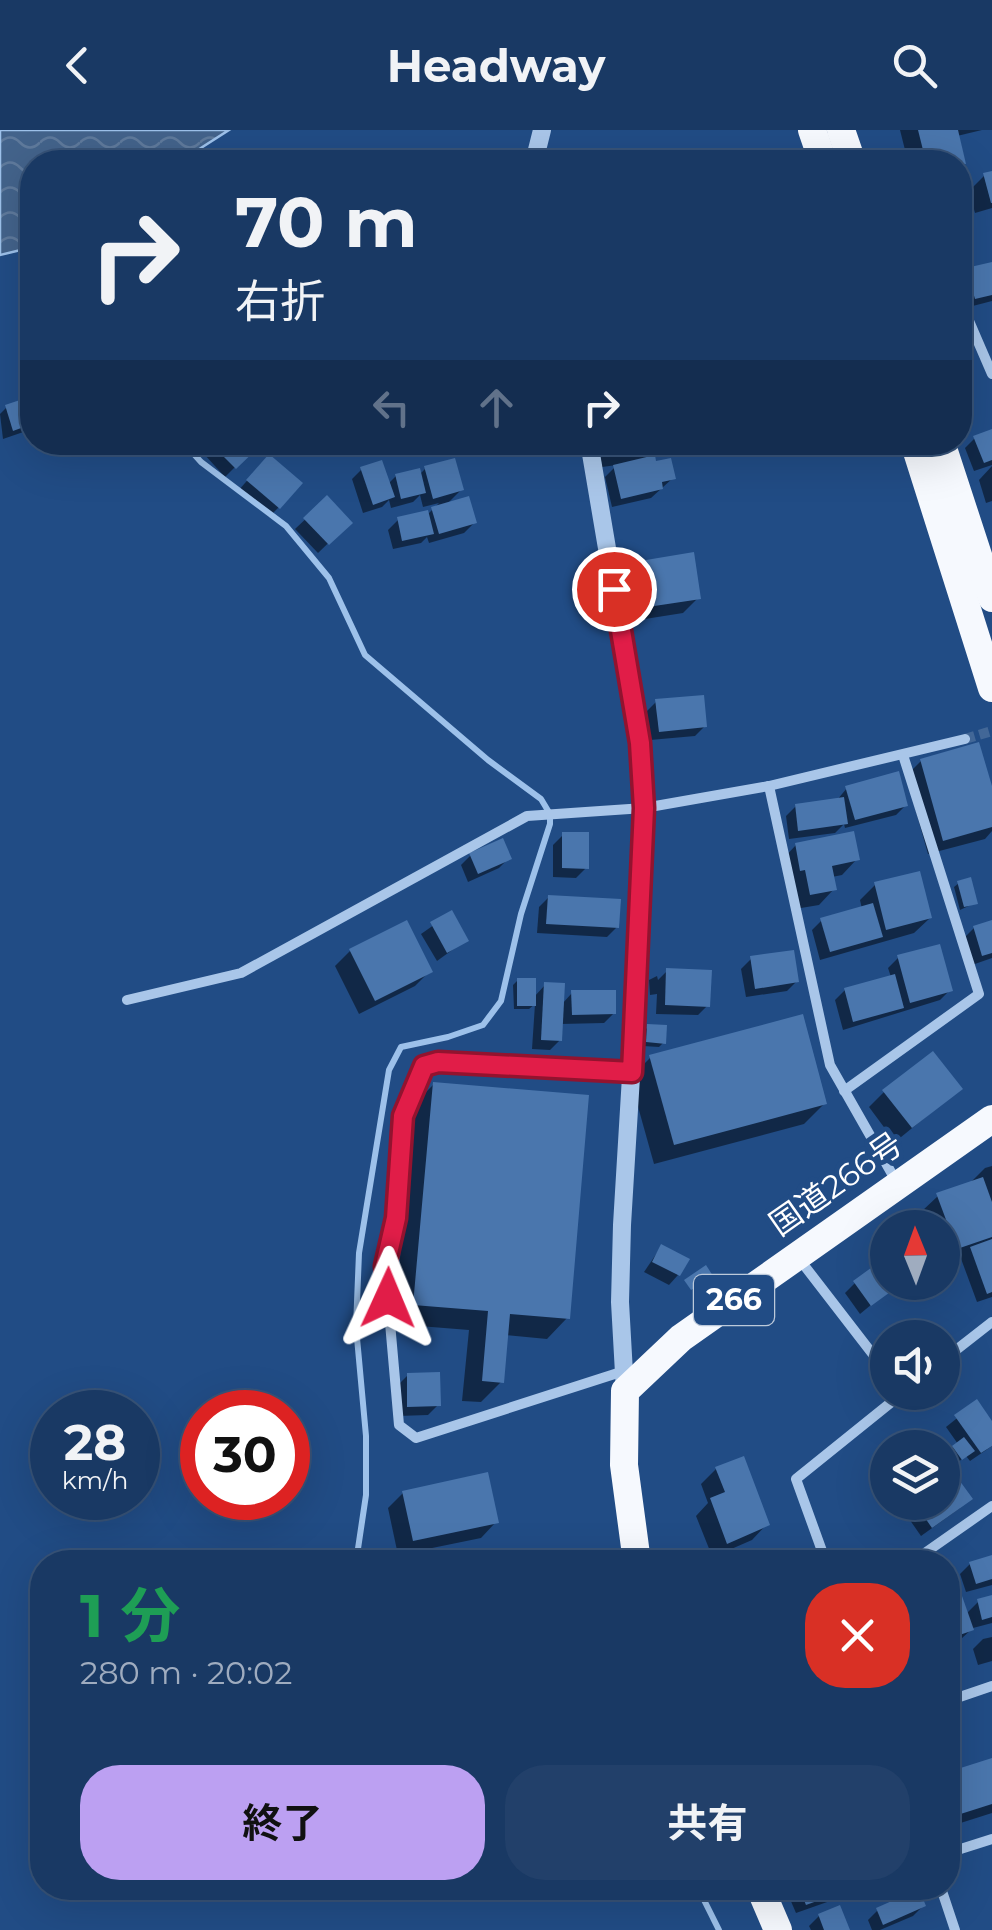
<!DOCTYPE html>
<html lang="ja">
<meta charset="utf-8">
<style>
body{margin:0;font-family:Montserrat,"Noto Sans JP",sans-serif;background:#22406a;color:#f1f3f6;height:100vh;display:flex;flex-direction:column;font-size:38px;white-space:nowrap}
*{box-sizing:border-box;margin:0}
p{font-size:32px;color:#9facbf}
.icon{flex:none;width:55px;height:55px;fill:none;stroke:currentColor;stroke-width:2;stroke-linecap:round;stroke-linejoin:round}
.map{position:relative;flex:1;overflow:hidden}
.sheet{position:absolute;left:30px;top:1420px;width:930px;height:350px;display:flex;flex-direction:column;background:#193964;border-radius:40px;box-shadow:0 10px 40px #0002,0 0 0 2px #375378}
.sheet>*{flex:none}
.top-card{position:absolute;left:20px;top:20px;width:952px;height:305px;border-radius:40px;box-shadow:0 10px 40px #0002,0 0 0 2px #375378;background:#193964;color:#f1f3f6;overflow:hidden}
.needle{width:65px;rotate:359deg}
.controls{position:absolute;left:870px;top:1080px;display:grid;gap:20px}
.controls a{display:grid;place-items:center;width:90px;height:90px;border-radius:50%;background:#193964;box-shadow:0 10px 40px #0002,0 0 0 2px #375378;font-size:50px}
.speed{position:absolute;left:30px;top:1260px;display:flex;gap:20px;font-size:50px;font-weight:700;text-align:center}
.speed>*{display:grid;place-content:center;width:130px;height:130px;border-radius:50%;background:#193964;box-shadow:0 10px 40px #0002,0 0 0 2px #375378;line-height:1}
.speed small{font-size:25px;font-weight:400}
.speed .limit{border:15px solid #d22;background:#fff;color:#111}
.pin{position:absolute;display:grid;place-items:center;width:85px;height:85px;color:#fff;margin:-42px;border:5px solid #fff;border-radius:50%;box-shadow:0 2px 10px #0007}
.me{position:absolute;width:110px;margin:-55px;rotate:1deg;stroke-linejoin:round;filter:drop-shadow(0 0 8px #0008)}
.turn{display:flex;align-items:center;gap:35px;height:210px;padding:0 50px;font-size:45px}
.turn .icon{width:130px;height:130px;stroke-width:2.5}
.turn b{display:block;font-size:70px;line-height:85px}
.lanes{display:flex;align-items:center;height:95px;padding:0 50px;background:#0003;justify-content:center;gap:50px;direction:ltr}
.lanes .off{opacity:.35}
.round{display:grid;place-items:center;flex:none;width:105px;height:105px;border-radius:40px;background:#22406a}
.overview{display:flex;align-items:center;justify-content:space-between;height:170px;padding:0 50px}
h1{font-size:60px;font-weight:700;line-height:75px;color:#1e9e55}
.button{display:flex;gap:20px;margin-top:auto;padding:20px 50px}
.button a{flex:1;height:115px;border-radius:40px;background:#bca0f2;color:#111;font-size:40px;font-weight:700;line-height:115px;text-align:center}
.button a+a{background:#22406a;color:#f1f3f6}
header{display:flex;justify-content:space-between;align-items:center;height:130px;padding:0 50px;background:#193964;font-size:45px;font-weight:700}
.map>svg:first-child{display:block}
.water{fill:url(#water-waves);stroke:#9dc1ea;stroke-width:2.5}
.shadow{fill:#0007}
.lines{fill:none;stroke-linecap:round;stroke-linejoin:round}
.stream{stroke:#9dc1ea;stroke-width:6}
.building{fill:#4a76ad}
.minor-tunnel{stroke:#426797;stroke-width:10;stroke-dasharray:10 5;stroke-linecap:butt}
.minor{stroke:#a9c6e9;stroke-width:10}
.tertiary{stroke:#a9c6e9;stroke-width:18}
.trunk{stroke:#f6f9fe;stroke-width:28}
.route-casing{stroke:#92132f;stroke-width:25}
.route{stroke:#e11d48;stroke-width:18}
.labels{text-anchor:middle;stroke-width:10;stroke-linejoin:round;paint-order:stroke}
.shield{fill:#214c85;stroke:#bcc9da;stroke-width:2.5}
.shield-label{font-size:30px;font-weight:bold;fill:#fff}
.street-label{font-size:32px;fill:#fff;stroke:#214c85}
</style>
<header><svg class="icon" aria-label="back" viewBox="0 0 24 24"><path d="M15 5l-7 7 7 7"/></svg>Headway<svg class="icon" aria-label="search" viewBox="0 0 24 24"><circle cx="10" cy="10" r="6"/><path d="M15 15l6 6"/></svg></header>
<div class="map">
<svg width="992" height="1800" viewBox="0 0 992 1800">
<defs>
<pattern id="water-waves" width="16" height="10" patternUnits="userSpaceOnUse" patternTransform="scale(2.5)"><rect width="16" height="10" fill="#43638b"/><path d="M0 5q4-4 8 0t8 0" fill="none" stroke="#5f7a9c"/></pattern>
</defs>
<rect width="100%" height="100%" fill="#214c85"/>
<path class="water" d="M0,0H229L179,32H32V124L29,118L0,125Z"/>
<g class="shadow">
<path d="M900,0H982L957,6L963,33L960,36V32H908Z"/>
<path d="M992,44V78L975,83L969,61L984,46Z"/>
<path d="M992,134V171L965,178L960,148L968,141Z"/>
<path d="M32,269V299L3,309L0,284L6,278Z"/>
<path d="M992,301V335L974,341L965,318L975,308Z"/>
<path d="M193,312H250L255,317L225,347Z"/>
<path d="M338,312H366L348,327Z"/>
<path d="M598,312H666L653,328L654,334L673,348L651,368L612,377L605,347L617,335L602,337Z"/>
<path d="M992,336V371L986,373L979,350Z"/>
<path d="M259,337L279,377L269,387L238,361Z"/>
<path d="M362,339L388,354L396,346L419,345L425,339L462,359L446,375L474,393L464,403L429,413L427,407L421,413L393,419L388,400L398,390L429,383L439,373L423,377L420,365L413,372L391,378L389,370L382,377L363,383L352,349Z"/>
<path d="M327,369L349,393L318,423L295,399Z"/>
<path d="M635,434L698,468L683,483L626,492L620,450Z"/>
<path d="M656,572L705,596L695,606L650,610L646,582Z"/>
<path d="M921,631L992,665V701L985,709L928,724L906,646Z"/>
<path d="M847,658L906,675L896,685L845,698L844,694L835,703L789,709L786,686L796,676L837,670Z"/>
<path d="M563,705L586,738L576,748L553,747V715Z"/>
<path d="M796,715L857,729L842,745L832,747L834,759L819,775L795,779L781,731Z"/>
<path d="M471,725L509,728L499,738L468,752L461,735Z"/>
<path d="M959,753L975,773L960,780L954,757Z"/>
<path d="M875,755L930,788L914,803L820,830L812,800L822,790L862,779L860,770Z"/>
<path d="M549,767L617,797L607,807L537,803L539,777Z"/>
<path d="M451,783L466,810L437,831L421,804Z"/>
<path d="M992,793V828L972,835L964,808L974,798Z"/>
<path d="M350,821L430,841L415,856L359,884L335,836Z"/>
<path d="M898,828L950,860L940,870L843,900L835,870L845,860L891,847L888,838Z"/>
<path d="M751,829L797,851L787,861L746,867L741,839Z"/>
<path d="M667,841L708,875L698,885L656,884L657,864L650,865L649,850L657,846L658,850Z"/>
<path d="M518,850L534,867L545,855L562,874L572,863L614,883L604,893L561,894L560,910L550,920L532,919L535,874L529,879H514L513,855Z"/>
<path d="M648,897L663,913L659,917L643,916L644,901Z"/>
<path d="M651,927L824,974L804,994L654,1034L630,948Z"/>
<path d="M434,954L567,1188L547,1209L505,1205L501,1252L481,1272L462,1271L469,1200L394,1194L414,974Z"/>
<path d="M960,959L895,1012L869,977L884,962Z"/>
<path d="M992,1036V1167L977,1172L960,1126L942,1133V1098H928L922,1081L938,1066L969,1054L985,1038Z"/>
<path d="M661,1117L678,1145L669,1155L644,1142Z"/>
<path d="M855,1153L889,1160L860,1184L845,1163Z"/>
<path d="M408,1245L438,1275L428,1285L398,1286V1255Z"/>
<path d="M976,1273L992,1295V1316L970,1331L966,1326L957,1333L949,1322L958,1314L946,1297Z"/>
<path d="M716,1339L767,1394L752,1410L729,1420L734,1432H694L712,1426L696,1386L708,1373L701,1354Z"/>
<path d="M403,1363L496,1392L481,1408L398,1425L388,1378Z"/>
<path d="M916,1372H942L960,1378L921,1406L905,1383Z"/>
<path d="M992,1428V1455L966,1462L960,1444L970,1434Z"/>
<path d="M992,1468V1493L973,1498L961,1509L948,1514V1473L960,1469L966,1484L978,1472Z"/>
<path d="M992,1507V1531L978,1535L973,1519L983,1509Z"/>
<path d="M992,1631V1683L948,1697V1645Z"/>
<path d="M804,1758H854L847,1765L796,1783L790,1769Z"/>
<path d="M855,1758H897L860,1772Z"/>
<path d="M923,1776L913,1786L880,1800H872L868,1790L878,1780Z"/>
<path d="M819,1786L847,1800H811L809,1796Z"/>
</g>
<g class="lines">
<g class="stream">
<path d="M183,312L201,332L286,396L329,448L365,525L488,630L541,669L550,684V694L521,784L501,871L483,895L448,907L401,917L389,940L359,1123L356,1197L366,1306V1365L356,1432"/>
<path d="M698,1758L719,1800"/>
</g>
</g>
<g class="building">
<path d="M918,0H958L966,34L926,32Z"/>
<path d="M992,41V73H991L983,43Z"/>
<path d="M992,132V165L975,169L966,138Z"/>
<path d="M32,266V294L13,301L5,275Z"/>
<path d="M992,299V330L984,333L973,306Z"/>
<path d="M209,312H254L259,317L236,339Z"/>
<path d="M345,312H373L353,325Z"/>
<path d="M615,312H673V315L616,323Z"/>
<path d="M269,324L303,353L280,379L246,350Z"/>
<path d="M655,325L656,331L671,328L676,349L662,352L663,359L621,369L613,335Z"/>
<path d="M455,328L464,360L433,369L424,336Z"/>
<path d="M382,330L395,367L373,375L360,337Z"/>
<path d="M420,338L426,363L401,369L395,344Z"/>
<path d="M327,365L353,393L329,415L303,388Z"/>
<path d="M469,366L477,393L439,404L431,377Z"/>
<path d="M428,380L434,404L402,411L397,387Z"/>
<path d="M694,422L701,469L641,478L634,432Z"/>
<path d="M704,565L707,597L659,602L655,569Z"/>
<path d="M979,612L992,656V697L943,711L920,629Z"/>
<path d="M899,641L908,676L855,690L845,656Z"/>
<path d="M844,667L848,694L798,701L795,674Z"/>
<path d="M854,701L860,730L832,736L837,760L810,765L805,740L800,741L795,713Z"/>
<path d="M562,702H589V739L562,738Z"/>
<path d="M503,708L512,729L478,744L469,723Z"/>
<path d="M920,741L932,788L886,800L874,752Z"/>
<path d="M971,747L978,774L964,777L957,751Z"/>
<path d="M548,765L621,769L619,798L546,794Z"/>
<path d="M873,773L883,807L830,822L820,788Z"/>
<path d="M452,780L469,811L447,823L430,792Z"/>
<path d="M407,790L433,842L375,871L349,819Z"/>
<path d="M992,790V823L982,826L973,796Z"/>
<path d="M940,814L953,861L910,873L897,825Z"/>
<path d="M794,820L799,852L755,859L750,826Z"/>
<path d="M666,838L712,840L710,877L665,875Z"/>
<path d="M895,844L904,878L853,892L844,858Z"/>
<rect x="517" y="848" width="19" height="28"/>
<path d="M544,852L565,853L562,911L541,910Z"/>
<path d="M571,860H616V884L572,885Z"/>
<path d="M803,884L827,974L674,1015L649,925Z"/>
<path d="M647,894L667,895L666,914L646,912Z"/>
<path d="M933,921L963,959L912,998L882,960Z"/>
<path d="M433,952L589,965L570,1189L510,1184L504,1253L482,1251L488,1181L413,1175Z"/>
<path d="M983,1047L992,1072V1107L957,1119L936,1063Z"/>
<path d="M992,1109V1162L987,1164L970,1117Z"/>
<path d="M661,1114L690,1129L680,1146L652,1132Z"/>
<path d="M706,1135L713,1146L691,1160L684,1150Z"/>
<path d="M875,1135L893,1160L871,1176L853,1151Z"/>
<path d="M440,1242L441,1276L407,1277V1243Z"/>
<path d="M977,1269L992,1291V1316L981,1323L954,1285Z"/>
<path d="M964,1307L975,1321L962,1330L952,1316Z"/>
<path d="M744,1326L770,1395L727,1414L710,1368L725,1362L715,1337Z"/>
<path d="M488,1342L499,1393L413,1411L402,1361Z"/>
<path d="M954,1343L973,1369L932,1398L914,1372H942V1351Z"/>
<path d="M725,1419L727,1423L732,1421L736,1432L764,1421L768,1432H688Z"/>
<path d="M321,1420L339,1423L338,1432H320Z"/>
<path d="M992,1425V1449L976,1454L969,1432Z"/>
<path d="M992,1465V1487L982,1490L977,1469Z"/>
<path d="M962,1466L974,1500L948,1509V1471Z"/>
<path d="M992,1628V1674L948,1688V1642Z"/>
<path d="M799,1758H853L806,1775Z"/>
<path d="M919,1759L926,1776L883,1795L876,1778Z"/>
<path d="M840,1775L850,1800H824L818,1784Z"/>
</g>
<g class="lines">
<path class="minor-tunnel" d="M965,609L992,601"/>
<g class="minor">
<path d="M960,170L992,244"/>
<path d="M769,656L830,935L896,1051"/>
<path d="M127,870L241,843L527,686L644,678L769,656L965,609"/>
<path d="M844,961L979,864L903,625"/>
<path d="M800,1130L888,1244"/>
<path d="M942,1231L992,1192"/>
<path d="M624,1241L416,1308L399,1295L385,1136L396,1088L403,985L424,936L438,931L631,942"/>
<path d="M826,1432L796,1349L904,1262"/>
<path d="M912,1432L992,1376"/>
<path d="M948,1571L992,1556"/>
<path d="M948,1723L992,1709"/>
<path d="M941,1758L955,1800"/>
</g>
<g class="tertiary">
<path d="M539,32L537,20L542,0"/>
<path d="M589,312L640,613L644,678L640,798L622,1095L620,1172L625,1261"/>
</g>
<g class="trunk">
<path d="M812,0L823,32"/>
<path d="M841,0L852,32"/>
<path d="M914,312L992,558"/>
<path d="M941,312L992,468"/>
<path d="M637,1432L624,1335L625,1261L681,1208L992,989"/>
<path d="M760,1758L778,1800"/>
</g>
</g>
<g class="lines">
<defs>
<path id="route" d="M388,1168L385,1136L396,1088L403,986L424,936L438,932L632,942L644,678L640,613L614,459"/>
</defs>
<use href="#route" class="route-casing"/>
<use href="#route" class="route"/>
</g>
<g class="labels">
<rect class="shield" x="694" y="1145" width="80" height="50" rx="8"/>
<g class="shield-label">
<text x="734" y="1180">266</text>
</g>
<g class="street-label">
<text transform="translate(836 1054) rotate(-35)" y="11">国道266号</text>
</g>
</g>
</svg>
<div class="controls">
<a><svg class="needle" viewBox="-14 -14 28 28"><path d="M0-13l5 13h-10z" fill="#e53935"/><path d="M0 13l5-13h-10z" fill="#9facbf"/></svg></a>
<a><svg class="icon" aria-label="sound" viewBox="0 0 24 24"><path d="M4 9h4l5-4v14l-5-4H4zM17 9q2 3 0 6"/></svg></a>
<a><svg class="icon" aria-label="layers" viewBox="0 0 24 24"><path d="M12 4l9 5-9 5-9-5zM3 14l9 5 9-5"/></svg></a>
</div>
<div class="speed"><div>28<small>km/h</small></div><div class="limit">30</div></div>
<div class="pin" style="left:614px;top:459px;background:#d93025"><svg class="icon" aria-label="arrive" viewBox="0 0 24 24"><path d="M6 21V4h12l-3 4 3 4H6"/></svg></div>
<svg class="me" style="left:388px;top:1168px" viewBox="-20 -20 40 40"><path d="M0-17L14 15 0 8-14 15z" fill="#e11d48" stroke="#fff" stroke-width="4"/></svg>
<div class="top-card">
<div class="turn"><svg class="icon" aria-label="right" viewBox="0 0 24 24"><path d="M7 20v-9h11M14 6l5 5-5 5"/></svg><div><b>70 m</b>右折</div></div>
<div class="lanes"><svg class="icon off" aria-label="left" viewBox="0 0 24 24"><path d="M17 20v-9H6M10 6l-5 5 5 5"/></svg><svg class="icon off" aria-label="ahead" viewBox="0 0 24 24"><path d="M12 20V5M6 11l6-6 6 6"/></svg><svg class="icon" aria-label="right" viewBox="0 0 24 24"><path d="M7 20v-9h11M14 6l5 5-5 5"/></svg></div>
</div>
<section class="sheet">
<div class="overview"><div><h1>1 分</h1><p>280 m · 20:02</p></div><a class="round" style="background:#d93025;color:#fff"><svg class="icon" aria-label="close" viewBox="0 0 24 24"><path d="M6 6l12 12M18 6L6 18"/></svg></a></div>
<div class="button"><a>終了</a><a>共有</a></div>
</section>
</div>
